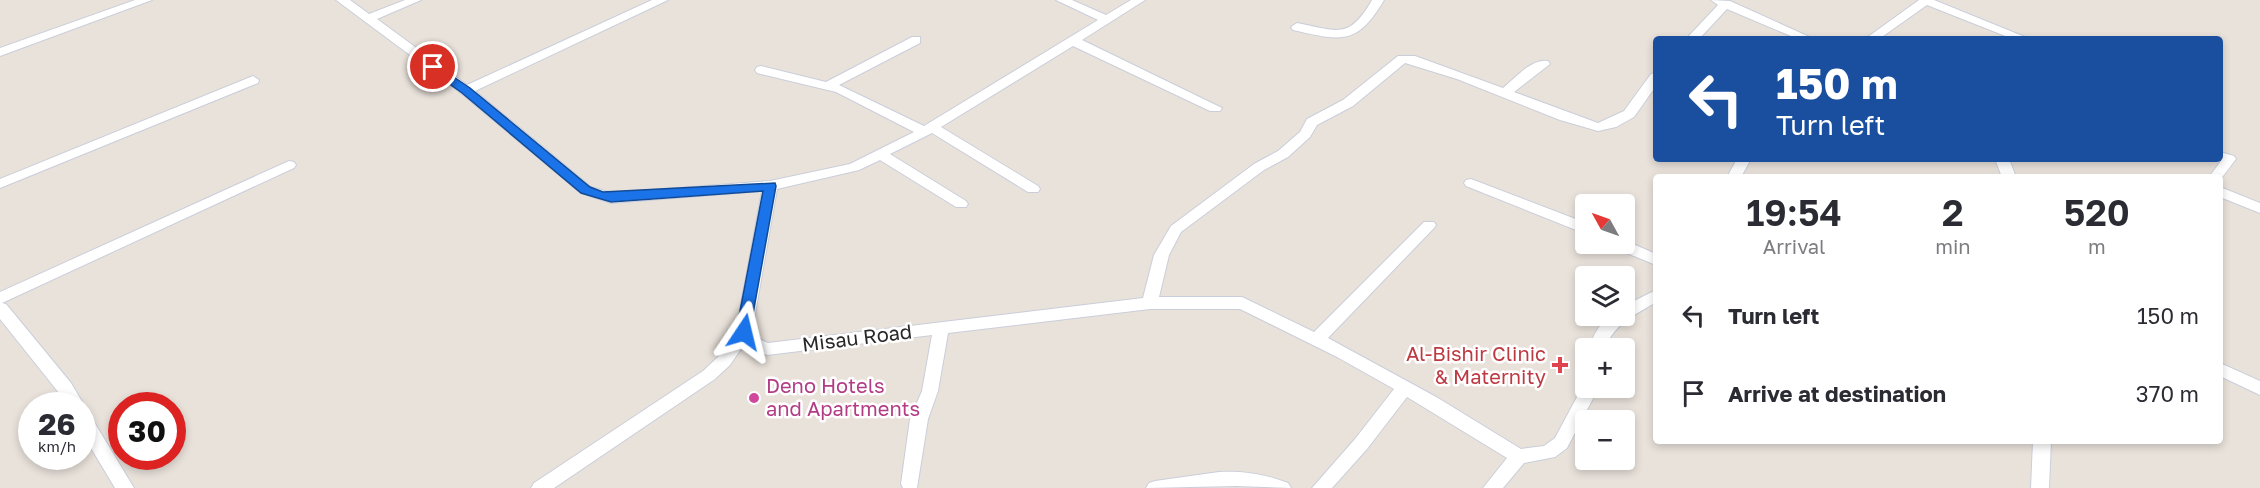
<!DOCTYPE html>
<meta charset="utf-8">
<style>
body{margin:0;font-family:"Golos Text",sans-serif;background:#f7f7f7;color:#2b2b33;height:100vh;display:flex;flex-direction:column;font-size:22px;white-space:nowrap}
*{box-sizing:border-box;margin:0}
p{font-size:20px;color:#7c7c81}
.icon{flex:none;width:33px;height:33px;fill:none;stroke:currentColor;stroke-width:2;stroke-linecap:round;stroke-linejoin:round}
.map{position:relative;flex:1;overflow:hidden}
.sheet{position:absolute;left:1653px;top:174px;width:570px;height:270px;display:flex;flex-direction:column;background:#fff;border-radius:6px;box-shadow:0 3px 9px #0003}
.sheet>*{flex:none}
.banner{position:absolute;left:1653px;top:36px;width:570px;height:126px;border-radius:6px;box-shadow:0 3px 9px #0003;background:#1a4fa0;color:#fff;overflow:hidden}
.needle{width:39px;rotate:310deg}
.fabs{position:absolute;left:1575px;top:194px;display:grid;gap:12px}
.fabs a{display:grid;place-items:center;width:60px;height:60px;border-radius:6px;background:#fff;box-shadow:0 3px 9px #0003;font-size:30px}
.speed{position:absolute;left:18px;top:392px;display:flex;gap:12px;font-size:30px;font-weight:700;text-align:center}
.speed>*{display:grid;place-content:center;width:78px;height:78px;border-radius:50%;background:#fff;box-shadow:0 3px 9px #0003;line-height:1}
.speed small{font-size:15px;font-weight:400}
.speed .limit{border:9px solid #d22;background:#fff;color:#111}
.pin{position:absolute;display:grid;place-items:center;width:51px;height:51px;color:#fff;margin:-26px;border:3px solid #fff;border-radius:50%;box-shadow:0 2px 6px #0007}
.me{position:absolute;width:66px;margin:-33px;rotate:10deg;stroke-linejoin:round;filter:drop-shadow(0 0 4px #0008)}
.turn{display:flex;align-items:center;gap:21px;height:126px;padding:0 24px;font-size:27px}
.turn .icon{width:78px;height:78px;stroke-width:2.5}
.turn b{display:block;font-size:42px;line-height:51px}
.eta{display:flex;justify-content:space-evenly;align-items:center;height:102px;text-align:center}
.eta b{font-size:36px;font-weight:600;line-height:42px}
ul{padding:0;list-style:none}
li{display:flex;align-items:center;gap:18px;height:78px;padding:0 24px}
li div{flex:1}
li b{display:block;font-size:22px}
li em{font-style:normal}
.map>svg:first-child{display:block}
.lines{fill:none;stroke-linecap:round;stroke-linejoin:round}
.minor-casing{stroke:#caced9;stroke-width:2}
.minor{fill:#fff;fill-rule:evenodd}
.route{fill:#1a73e8;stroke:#114b97;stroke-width:1.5}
.health-dot{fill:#e0444e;stroke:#fff;stroke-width:2}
.hotel-dot{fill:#d1479c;stroke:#fff;stroke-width:2}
.labels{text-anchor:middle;stroke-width:5;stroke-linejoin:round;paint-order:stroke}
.street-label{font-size:20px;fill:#282828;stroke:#fff}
.health-label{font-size:20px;fill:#be3a42;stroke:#fff;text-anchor:end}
.hotel-label{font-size:20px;fill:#b23c85;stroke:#fff;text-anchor:start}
</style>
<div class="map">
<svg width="2260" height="488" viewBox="0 0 2260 488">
<rect width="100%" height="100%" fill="#e9e2db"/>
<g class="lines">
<defs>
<g id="minor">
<path d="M135,0H152L0,56V48Z"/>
<path d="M336,0H350L369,14L405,0H421L377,19L467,85L652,0H668L475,91L591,187L612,193L770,181L850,164L914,132L836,92L757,73L755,70L757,67L761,66L826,82L912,37H920V43L839,85L924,126L1098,20L1056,0H1072L1106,15L1131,0H1145L1082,40L1222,108L1220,111H1210L1073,46L941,127L1038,186L1040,189L1038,192H1028L932,133L890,154L966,201L968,204L966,207H956L880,160L859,170L777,189L752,331L761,340L768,343L1143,298L1154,255L1171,226L1254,164L1278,151L1300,132L1307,119L1343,100L1398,56H1415L1503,88C1515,78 1532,58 1548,61L1550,64L1514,92L1598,123L1624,111L1651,74L1656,73V86L1634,117L1616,127L1598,131L1560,120L1457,79L1405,63L1353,106L1317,125L1310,137L1288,157L1264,170L1181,232L1169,255L1159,297H1242L1314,332L1424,222H1434L1436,225L1434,228L1328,338L1438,398L1521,449L1544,446L1555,438L1585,382L1586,387H1599L1567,448L1555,457L1524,463L1503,488H1483L1507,458L1407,397L1367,449L1332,488H1312L1355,439L1394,389L1337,357L1240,309H1150L948,333L938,391L928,419L917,488H903L901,484L910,419L922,391L932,335L767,355L749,348L745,343L730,365L715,379L554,488H531L534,483L703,371L718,357L736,331L762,191L611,203L581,193L461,93Z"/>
<path d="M1372,0H1384C1357,46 1341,41 1293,30L1291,27L1297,23C1338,31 1349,40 1372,0Z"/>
<path d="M1711,0L1730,1L1814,39H1798L1727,9L1699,39H1686L1718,5Z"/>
<path d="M1919,0H1934L2030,39H2013L1927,5L1879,39H1865Z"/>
<path d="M253,76L259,80L258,83L0,188V179Z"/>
<path d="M2220,152L2234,156L2236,159L2220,180V177H2209L2221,161L2215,159H2220Z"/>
<path d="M1737,159H1751L1741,177H1727Z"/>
<path d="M1995,159H2009L2016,177H2002Z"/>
<path d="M289,161L294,162L296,165L294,168L2,303L6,304L71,383L84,405L82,407V405H66L59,393L0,319V292Z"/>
<path d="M1471,179L1586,223V234L1466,186L1464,183L1466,180Z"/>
<path d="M2220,187L2260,203V213L2220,197Z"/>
<path d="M1624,240L1656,254V265L1612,247L1610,243H1624Z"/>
<path d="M1656,290V302C1635,315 1614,324 1605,348H1589C1596,329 1603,315 1624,315V306Z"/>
<path d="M2220,363L2260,381V395L2220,376Z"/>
<path d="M82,410L88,412L134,488H115L82,433Z"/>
<path d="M2033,441H2051L2049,488H2031Z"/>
<path d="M1219,472C1244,471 1265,474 1288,483L1291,488L1236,486L1146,488L1149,483L1155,481Z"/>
</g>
</defs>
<use href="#minor" class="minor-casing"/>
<use href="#minor" class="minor"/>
</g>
<path class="route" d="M433,63L470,88L590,187L603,192L775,183L776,186L749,336L744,338L736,332L763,191L611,202L581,193L462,93L429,69V64Z"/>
<path class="health-dot" d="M1557 356h6v6h6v6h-6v6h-6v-6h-6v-6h6z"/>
<circle class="hotel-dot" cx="754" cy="398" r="6"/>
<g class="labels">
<g class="street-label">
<text transform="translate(857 338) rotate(-7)" y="7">Misau Road</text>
</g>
<g class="health-label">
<text x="1546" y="361">Al-Bishir Clinic<tspan x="1546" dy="23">&amp; Maternity</tspan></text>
</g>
<g class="hotel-label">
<text x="766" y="393">Deno Hotels<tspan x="766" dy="23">and Apartments</tspan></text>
</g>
</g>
</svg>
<div class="fabs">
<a><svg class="needle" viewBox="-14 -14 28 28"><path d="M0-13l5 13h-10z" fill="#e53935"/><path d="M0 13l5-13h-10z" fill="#7c7c81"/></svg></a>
<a><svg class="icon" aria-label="layers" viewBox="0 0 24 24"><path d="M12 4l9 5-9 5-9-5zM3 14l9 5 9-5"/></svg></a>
<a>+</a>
<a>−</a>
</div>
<div class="speed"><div>26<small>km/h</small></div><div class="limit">30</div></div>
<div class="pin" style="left:433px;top:67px;background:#d93025"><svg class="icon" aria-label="arrive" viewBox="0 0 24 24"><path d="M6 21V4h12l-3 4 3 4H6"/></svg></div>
<svg class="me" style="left:744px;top:332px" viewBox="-20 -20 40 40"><path d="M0-17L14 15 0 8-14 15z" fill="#1a73e8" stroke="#fff" stroke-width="4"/></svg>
<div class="banner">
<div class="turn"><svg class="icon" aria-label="left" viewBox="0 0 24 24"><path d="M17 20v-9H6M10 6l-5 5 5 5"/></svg><div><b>150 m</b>Turn left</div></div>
</div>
<section class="sheet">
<div class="eta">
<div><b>19:54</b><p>Arrival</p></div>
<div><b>2</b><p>min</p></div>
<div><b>520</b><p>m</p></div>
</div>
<ul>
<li><svg class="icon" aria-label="left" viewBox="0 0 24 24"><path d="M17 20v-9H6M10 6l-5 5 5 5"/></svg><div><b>Turn left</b></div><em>150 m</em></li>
<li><svg class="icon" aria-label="arrive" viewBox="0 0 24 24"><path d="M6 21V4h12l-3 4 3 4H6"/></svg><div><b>Arrive at destination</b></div><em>370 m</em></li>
</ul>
</section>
</div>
